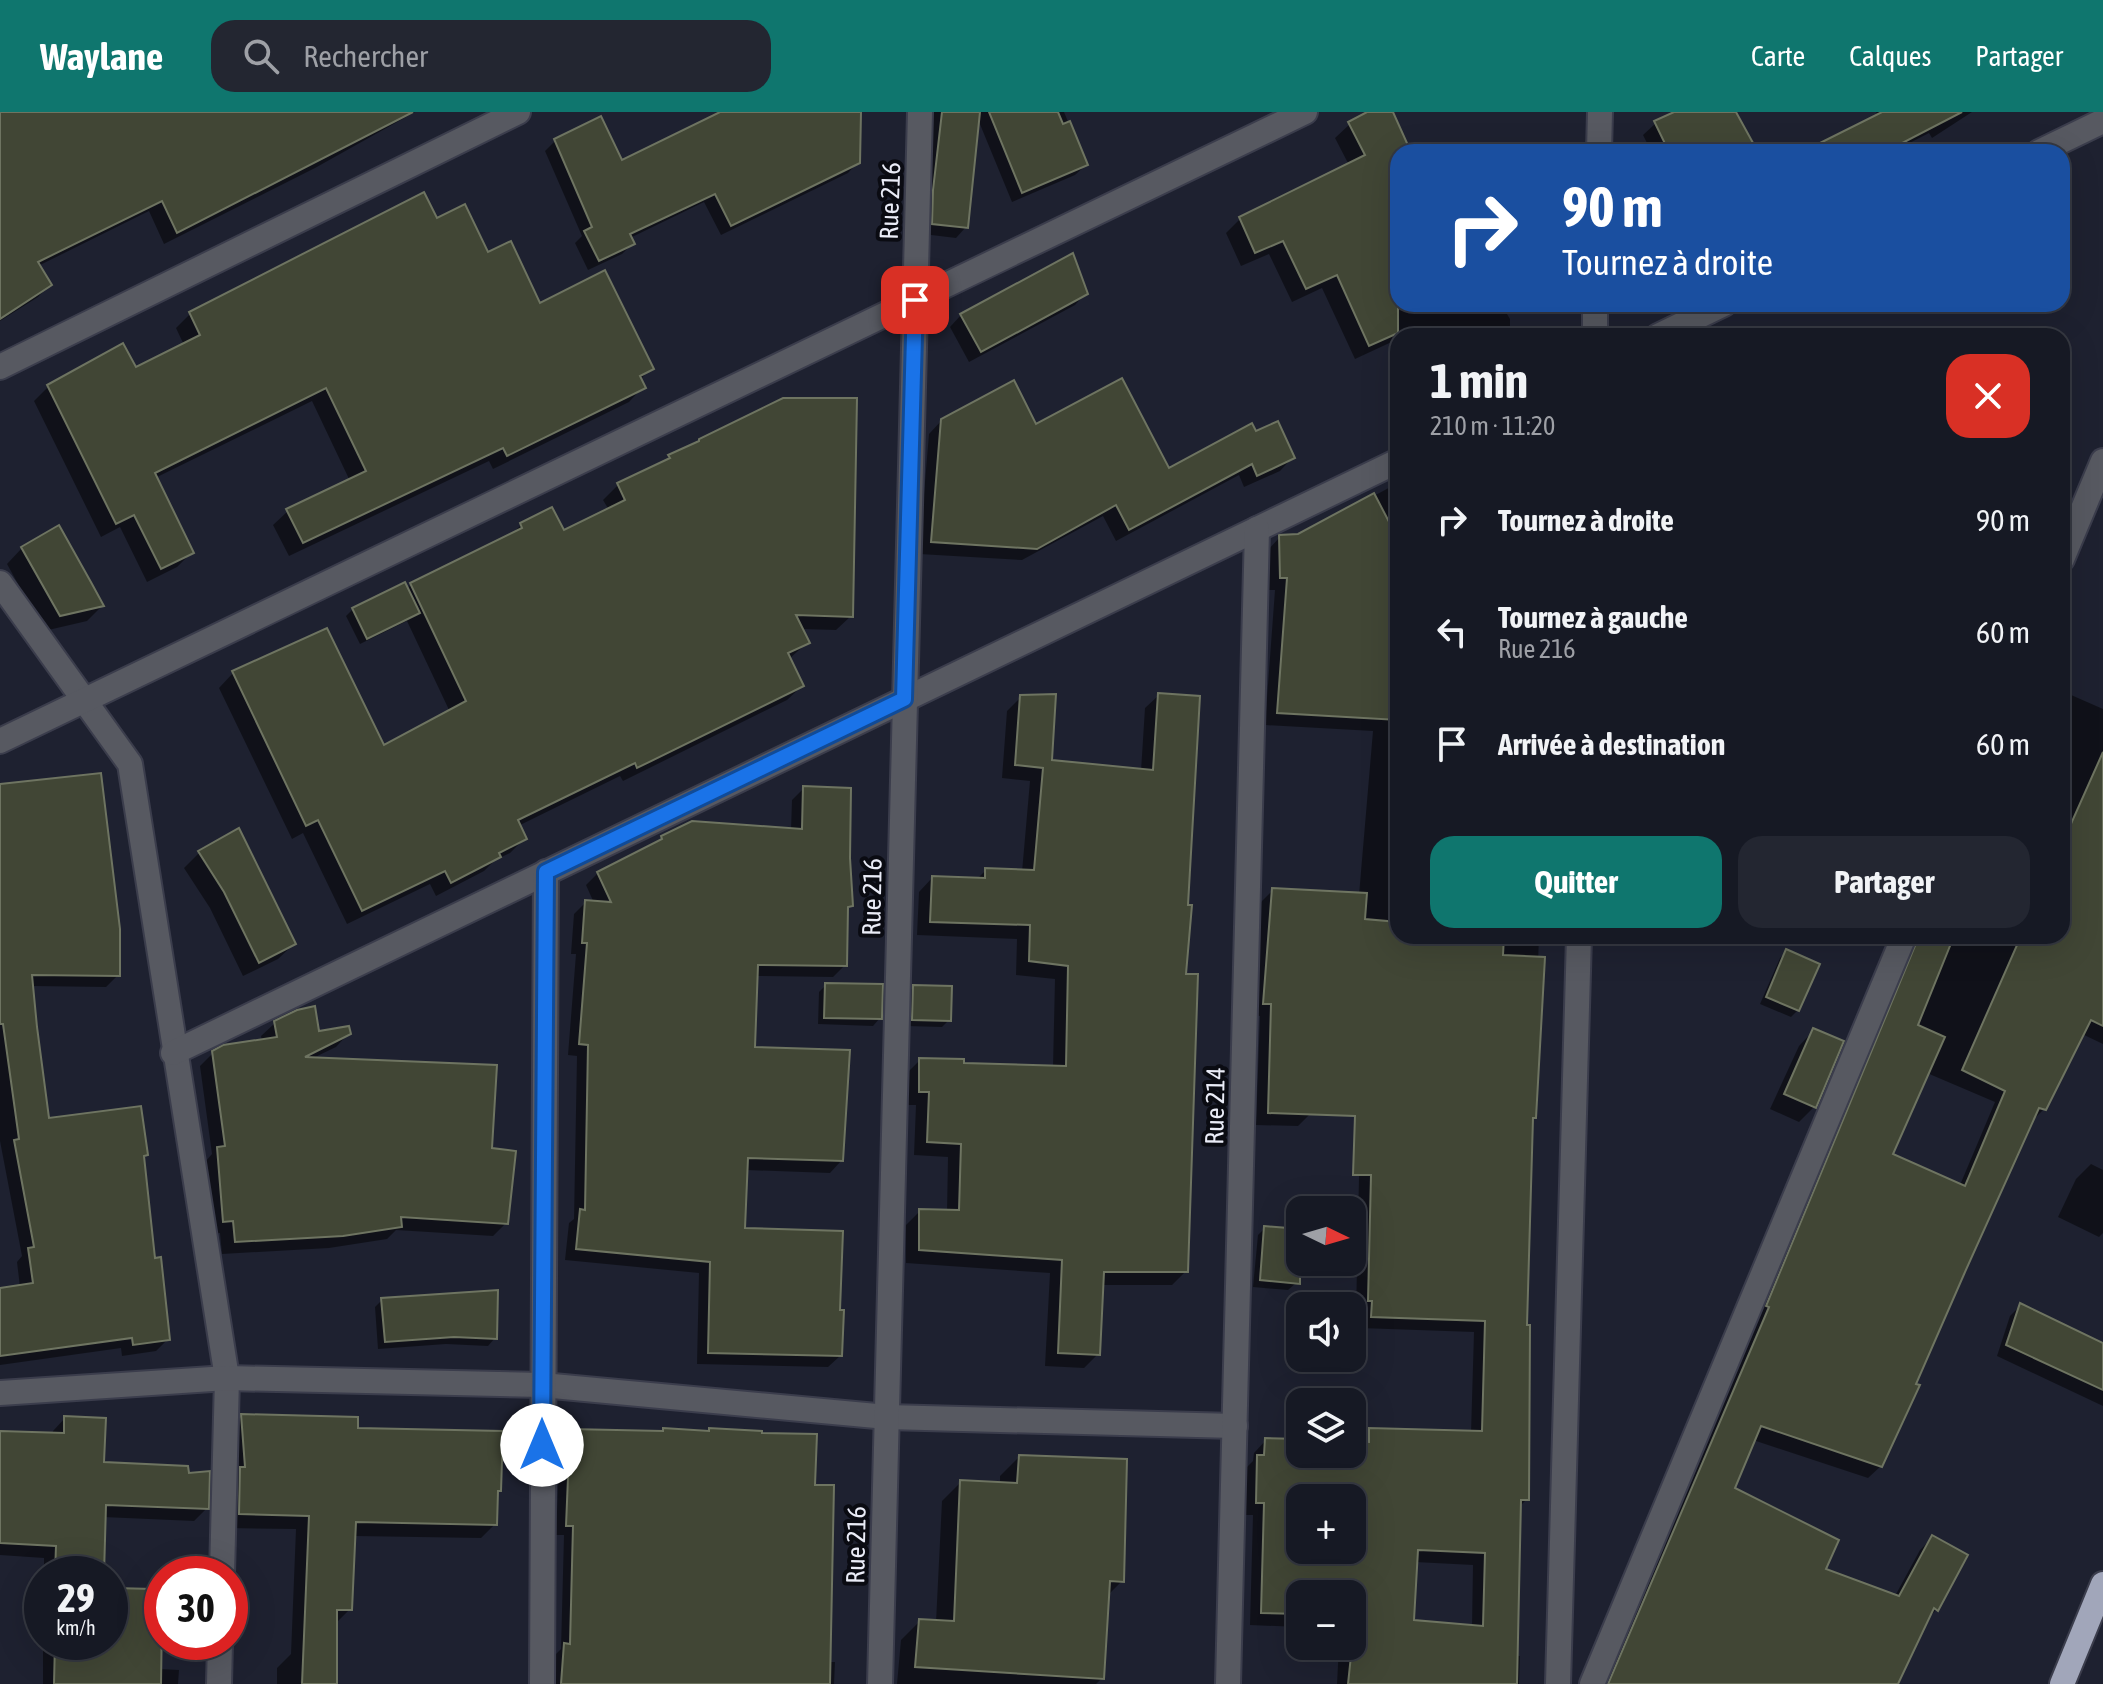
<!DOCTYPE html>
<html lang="fr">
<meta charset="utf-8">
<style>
body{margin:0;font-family:"Asap Condensed",sans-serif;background:#232631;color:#f1f3f6;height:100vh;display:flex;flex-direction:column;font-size:30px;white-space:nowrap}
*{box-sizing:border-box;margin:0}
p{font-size:26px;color:#9ea0a6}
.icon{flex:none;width:44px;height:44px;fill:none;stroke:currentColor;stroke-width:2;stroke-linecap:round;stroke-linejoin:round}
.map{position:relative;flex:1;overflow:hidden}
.drawer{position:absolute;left:1390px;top:216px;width:680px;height:616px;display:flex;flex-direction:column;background:#161924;border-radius:24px;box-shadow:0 8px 32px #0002,0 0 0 2px #353841}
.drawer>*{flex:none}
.top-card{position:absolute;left:1390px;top:32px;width:680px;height:168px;border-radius:24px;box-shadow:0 8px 32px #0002,0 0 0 2px #353841;background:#1a4fa0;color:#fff;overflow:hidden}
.needle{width:52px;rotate:95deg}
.buttons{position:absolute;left:1286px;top:1084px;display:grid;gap:16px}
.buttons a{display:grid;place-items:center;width:80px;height:80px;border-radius:16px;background:#161924;box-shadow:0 8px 32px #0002,0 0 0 2px #353841;font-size:40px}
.speed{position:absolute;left:24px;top:1444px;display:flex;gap:16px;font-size:40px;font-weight:700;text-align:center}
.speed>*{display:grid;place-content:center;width:104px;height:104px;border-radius:50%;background:#161924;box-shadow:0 8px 32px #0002,0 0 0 2px #353841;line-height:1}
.speed small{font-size:20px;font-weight:400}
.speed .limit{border:12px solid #d22;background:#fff;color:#111}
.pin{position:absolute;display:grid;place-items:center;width:68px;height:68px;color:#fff;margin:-34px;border-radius:16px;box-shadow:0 4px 12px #0006}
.me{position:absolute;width:88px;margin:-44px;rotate:0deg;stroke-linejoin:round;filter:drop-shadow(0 0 6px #0008)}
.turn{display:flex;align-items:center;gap:28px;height:168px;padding:0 40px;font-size:36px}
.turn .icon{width:104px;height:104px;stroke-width:2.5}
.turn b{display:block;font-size:56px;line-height:68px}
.round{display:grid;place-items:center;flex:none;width:84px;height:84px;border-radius:24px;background:#232631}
.headline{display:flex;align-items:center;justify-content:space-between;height:136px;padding:0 40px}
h1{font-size:48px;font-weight:700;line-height:60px}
.cta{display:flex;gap:16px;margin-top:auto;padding:16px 40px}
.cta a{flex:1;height:92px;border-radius:24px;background:#0f766e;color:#fff;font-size:32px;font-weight:700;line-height:92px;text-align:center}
.cta a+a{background:#232631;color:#f1f3f6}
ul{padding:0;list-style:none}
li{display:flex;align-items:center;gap:24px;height:112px;padding:0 40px}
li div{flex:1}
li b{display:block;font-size:30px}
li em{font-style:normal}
header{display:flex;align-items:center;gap:48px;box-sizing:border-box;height:112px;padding:0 40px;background:#0f766e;color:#fff}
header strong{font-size:38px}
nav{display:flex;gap:44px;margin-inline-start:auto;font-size:28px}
.search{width:560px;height:72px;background:#232631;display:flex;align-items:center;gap:20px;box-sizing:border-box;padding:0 28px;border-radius:24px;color:#9ea0a6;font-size:30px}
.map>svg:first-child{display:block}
.shadow{fill:#0007;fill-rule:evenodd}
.building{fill:#414635;stroke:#6e7461;stroke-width:2;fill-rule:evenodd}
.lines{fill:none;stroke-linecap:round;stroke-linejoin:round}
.minor-casing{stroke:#3b3d4c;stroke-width:28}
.highway-casing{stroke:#3b3d4c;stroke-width:28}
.minor{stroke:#575961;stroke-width:24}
.highway{stroke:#a1a6ba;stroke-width:24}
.route-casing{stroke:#114b97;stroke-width:20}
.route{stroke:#1a73e8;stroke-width:14}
.labels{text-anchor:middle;stroke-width:8;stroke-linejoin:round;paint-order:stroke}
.street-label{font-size:26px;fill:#eaecf7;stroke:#0a0b12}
</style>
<header>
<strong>Waylane</strong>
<div class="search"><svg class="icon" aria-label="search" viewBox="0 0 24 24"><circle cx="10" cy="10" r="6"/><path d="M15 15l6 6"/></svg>Rechercher</div>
<nav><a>Carte</a><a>Calques</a><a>Partager</a></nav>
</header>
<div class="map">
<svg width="2103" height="1572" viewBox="0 0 2103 1572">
<rect width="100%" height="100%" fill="#1e2130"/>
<g class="shadow">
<path d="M0,0H415L315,56L164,132L149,99L38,154L50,172L38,185L0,209Z"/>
<path d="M725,0H861L858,50L848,61L721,123L704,90L630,126L632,132L622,142L588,158L575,131L582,124L545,39L555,29L621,51Z"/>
<path d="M929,0H1064L1086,53L1075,63L1012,90L977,5L966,115L956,126L923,122Z"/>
<path d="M1371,0H1391L1409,40H1398V192H1501L1510,207V219L1506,224H1454L1451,219L1440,224H1398V227L1355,247L1322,176L1292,190L1269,142L1241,154L1226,121L1240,107L1349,53L1335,26L1350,12Z"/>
<path d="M1678,0H1694L1693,40H1645L1650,37L1643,23L1656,11Z"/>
<path d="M1876,0H1972L1932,26L1929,21L1892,40H1801L1877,3Z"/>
<path d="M436,109L487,143L539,193L651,256L640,268L643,275L629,290L493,357L489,349L289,444L273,413L288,399L350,369L312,289L155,366L191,441L177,455L147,470L120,415L101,425L34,289L49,274L135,258L184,233L176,216L190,202Z"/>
<path d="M1086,181L1075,193L969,250L950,215L961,203Z"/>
<path d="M942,308L1168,358L1255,322L1292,346L1280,359L1244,375L1239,363L1116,429L1103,404L1022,448L919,442L929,322Z"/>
<path d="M670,344L851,504L836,518L801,517L808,530L789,547L802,574L787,588L623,669L620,664L518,714L524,727L510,741L495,748L484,759L436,784L430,772L347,812L303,721L292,727L219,576L233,561L326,518L384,636L450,600L407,509L360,532L346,504L353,497L406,477L411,473L509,425L521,413L563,421L609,398L603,388L618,373L663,351Z"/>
<path d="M1398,371V824H1539L1525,1215L1527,1387L1519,1395L1515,1544H1520L1519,1572H1337L1339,1534H1352V1482H1300V1515L1250,1513L1253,1403H1244L1245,1357L1253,1349L1254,1341L1266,1328L1300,1329V1342H1352V1331H1357L1370,1318L1471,1321L1474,1220L1360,1216V1201H1356L1363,886L1310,1002L1298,1014L1256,1013L1260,904L1252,903L1260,791L1273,778L1359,783L1373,619L1265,613L1275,478H1268V438L1280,425L1299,424ZM1300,1386H1352V1438H1300ZM1415,1450L1473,1453L1472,1515L1412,1509Z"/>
<path d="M58,416L102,494L87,509L44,519L7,452L22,436Z"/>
<path d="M2062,579L2103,597V932L2082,922L2044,997L2030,1011L1963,1159L1881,1354L1868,1366L1753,1328L1732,1377L1823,1458L1895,1484L1920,1438L1933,1425L1937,1497L1926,1508L1896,1572H1601L1758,1207L1755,1206L1895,871L1907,858L1932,824H2062ZM1927,961L1995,990L1960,1073L1891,1044Z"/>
<path d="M1159,583L1184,864L1186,1159L1172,1173H1102L1098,1242L1084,1256L1045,1254L1050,1161L906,1151V1113L920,1099L947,1100L948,1045L914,1043L916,993H906V962L920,948L962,953L1053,955L1055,867L1016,863L1017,827L917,823L919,780L932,766L976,768L986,758L1022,760L1030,669L1002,666L1007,599L1021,585L1050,649L1141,659L1145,596Z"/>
<path d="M804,676L848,746L850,793L846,798L845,853L833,865L756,864L753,937L841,1049L830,1061L746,1058L743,1118L838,1200L840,1244L828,1255L697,1252L699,1161L565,1148L569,1111L574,1107L577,944L568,943L576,842H571L574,802L586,790L594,791L586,773L598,761L654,734L662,726L791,718L792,688Z"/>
<path d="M0,727L118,863L106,875L31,874L48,1008L146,1042L142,1046L153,1148L168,1227L156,1239L122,1244L121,1236L0,1253V1178L20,1175L17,1150L22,1144L0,1029Z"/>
<path d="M199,741L294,832L278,847L243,864L210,796L184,756Z"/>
<path d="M1787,839L1798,898L1791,905L1760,892L1780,846Z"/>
<path d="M826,873L880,906L873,914L818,912L819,880Z"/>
<path d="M914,875L949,908L942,915L906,914V882Z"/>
<path d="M275,911L318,921H349L336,935L311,947L490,1038L506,1111L493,1124L396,1118L387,1127L329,1136L222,1142L220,1121L211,1122L205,1050L212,1042L200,954L213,941L262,929L261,924Z"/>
<path d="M1814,918V995L1799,1010L1770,997L1799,934Z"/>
<path d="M2091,1052L2103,1058V1121L2099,1125L2058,1105L2076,1067Z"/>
<path d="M1265,1116L1300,1119L1296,1171L1288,1178L1253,1175L1258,1123Z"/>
<path d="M382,1188L495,1226L488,1234L446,1232L378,1237L375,1195Z"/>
<path d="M2021,1193L2103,1233V1294L1997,1244L2010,1204Z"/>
<path d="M242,1304L355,1318L499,1378L496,1382L495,1412L481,1426L354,1424L350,1497L335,1512V1572H277V1556L291,1542L296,1417L226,1416L228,1318Z"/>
<path d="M65,1306L102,1352L188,1363L207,1396L194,1409L103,1405L102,1462H44V1446L0,1443V1321L52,1323L53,1319Z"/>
<path d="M710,1318L813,1375L829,1550H835L834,1572H552L554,1544L561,1537L564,1423H556L560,1329L571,1319L707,1321Z"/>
<path d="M1019,1345L1122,1469L1107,1484L1102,1566L1096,1572H897L901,1528L920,1509L936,1510L942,1389L961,1370L1000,1372V1364Z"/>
<path d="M110,1478L151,1479V1504L160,1557L179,1558L178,1572H43V1530H110Z"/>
</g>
<g class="building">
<path d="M0,0H413L177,121L162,89L38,150L52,173L0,207Z"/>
<path d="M720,0H861L860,51L731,114L715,82L630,122L635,132L599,149L584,119L592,115L554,27L601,4L622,48Z"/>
<path d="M942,0H980L968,116L932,112L933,78Z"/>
<path d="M989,0H1058L1063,12L1070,9L1088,53L1022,81Z"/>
<path d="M1367,0H1393L1411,40H1398V221L1369,234L1337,163L1306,177L1283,129L1255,141L1239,105L1365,43L1348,10Z"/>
<path d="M1674,0H1736L1758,40H1669L1654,9Z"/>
<path d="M1882,0H1962L1885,40H1802Z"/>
<path d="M424,80L437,106L465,92L488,140L511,129L540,191L605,158L654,257L640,264L646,276L507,344L503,336L303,431L286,397L366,359L326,276L155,361L194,441L161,457L134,403L116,412L47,273L123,231L136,255L200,223L189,200Z"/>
<path d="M1073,141L1088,182L981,240L960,202Z"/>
<path d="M1122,266L1169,356L1252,311L1256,319L1278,309L1295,346L1257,364L1252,352L1129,418L1116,393L1037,437L931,430L941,307L1014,268L1036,312Z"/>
<path d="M783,286H857L853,505L796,503L810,531L788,541L804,574L637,656L635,651L518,708L527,727L499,741L501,745L451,771L445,759L362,799L318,708L306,714L232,559L327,516L384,633L466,589L410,471L522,416L520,411L552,395L564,418L625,388L617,371L670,346L668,343L699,329V327Z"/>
<path d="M1374,381L1398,427V608L1277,601L1287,466H1280L1279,423L1298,422Z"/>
<path d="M59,413L92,472L104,494L60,504L21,435Z"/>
<path d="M405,470L420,501L367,527L352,496Z"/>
<path d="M1158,581L1200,584L1188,793H1192L1186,862H1198L1188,1160H1104L1100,1243L1058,1241L1062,1148L919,1138V1097L959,1098L961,1032L927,1030L929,980H919V946L964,947V951L1066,954L1068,854L1029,849L1030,813L930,810L932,764L985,766V756L1034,758L1043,656L1015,653L1020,583L1056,582L1052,648L1153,658Z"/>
<path d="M2103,640V914L2091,908L2046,998L2039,996L1965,1160L1916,1272L1920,1273L1882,1355L1761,1314L1735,1376L1839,1428L1826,1457L1899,1484L1932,1423L1968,1443L1938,1499L1934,1496L1898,1572H1608L1769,1195L1766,1194L1919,824H1954L1918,913L1945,925L1893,1042L1965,1074L2005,979L1962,958L2021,824H2062V732Z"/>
<path d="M101,661L120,817V864L32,863L37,915L49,1006L141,994L148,1043L144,1044L155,1146L161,1145L170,1228L133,1233L132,1226L0,1244V1176L33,1171L28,1136L34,1135L14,1028L19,1027L3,912H0V672Z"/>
<path d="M803,674L851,676L850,746L853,794L848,795L847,854L758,853L755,935L850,938L843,1049L748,1046L745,1116L843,1119L840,1198H844L842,1244L708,1241L710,1150L576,1137L580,1097L585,1098L588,933L579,932L587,831H582L585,788L611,790L597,760L662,727L661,724L692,709L802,717Z"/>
<path d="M239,716L296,832L259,851L224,780L198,739Z"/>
<path d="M1272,776L1367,781L1365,807L1398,810V824H1504L1503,843L1545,845L1536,1006H1533L1527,1213H1530L1529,1388H1521L1517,1572H1348L1352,1534V1482H1300V1502L1261,1501L1264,1391H1256L1257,1343H1264L1265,1326L1300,1327V1342H1352V1329L1369,1330V1316L1482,1319L1485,1209L1371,1205L1372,1189H1368L1371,1063H1353L1355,1004L1268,1001L1271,892H1263ZM1300,1386H1352V1438H1300ZM1418,1438L1485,1441L1483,1514L1414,1508Z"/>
<path d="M1786,837L1820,852L1799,899L1766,885Z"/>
<path d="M825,871L883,872L882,907L824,906Z"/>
<path d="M913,873L952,874L951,909L912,908Z"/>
<path d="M315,894L319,919L349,914L351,922L305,945L497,953L492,1036L516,1039L508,1112L401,1105L402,1115L343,1124L235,1130L233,1109L223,1110L217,1035L225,1034L212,939L223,933L277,925L274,909L297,898Z"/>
<path d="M1813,916L1844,929L1816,996L1784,982Z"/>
<path d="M1264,1114L1300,1117V1172L1260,1168Z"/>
<path d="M498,1178L497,1227L454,1225L385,1230L381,1186Z"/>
<path d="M2020,1191L2103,1231V1278L2006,1233Z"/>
<path d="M241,1302L358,1305V1316L503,1319L501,1379H498L497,1413L356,1410L352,1498H337V1572H302L309,1404L239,1402L240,1355H245Z"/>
<path d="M64,1304L106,1306L104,1350L188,1354L189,1361L210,1359L209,1397L106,1393L104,1462H55L56,1434L0,1431V1319L64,1321Z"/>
<path d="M663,1316L709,1319V1316L762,1319V1321L817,1322L815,1373H834L830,1572H561L564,1531L570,1532L573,1414H566L570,1317L663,1319Z"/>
<path d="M1019,1343L1127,1347L1124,1470L1110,1469L1104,1567L915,1555L919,1507L954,1509L960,1368L1017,1371Z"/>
<path d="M114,1476L153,1477V1502L162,1503L161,1572H54L55,1530H114Z"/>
</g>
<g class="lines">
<defs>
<g id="minor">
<path d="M1599,40L1600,0"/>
<path d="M2039,40L2103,9"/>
<path d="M1595,224V192"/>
<path d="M1658,224L1724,192"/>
<path d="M0,255L518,0"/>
<path d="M2062,447L2103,349"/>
<path d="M0,471L130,652L227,1266L222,1462"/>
<path d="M0,629L1305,0"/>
<path d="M173,941L1398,349"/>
<path d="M0,1281L227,1266L542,1273L887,1305L1235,1314"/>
<path d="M219,1572L220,1530"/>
<path d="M542,1572L546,760"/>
<path d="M880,1572L920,0"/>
<path d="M1228,1572L1257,417"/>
<path d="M1558,1572L1579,824"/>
<path d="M1592,1572L1904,824"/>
</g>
<path id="highway" d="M2062,1572L2103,1472"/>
</defs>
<use href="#minor" class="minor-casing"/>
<use href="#highway" class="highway-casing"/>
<use href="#minor" class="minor"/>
<use href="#highway" class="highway"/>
</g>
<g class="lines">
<defs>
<path id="route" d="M542,1333L546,760L904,587L915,188"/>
</defs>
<use href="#route" class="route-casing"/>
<use href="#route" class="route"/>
</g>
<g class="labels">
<g class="street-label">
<text transform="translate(890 89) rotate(-88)" y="9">Rue 216</text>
<text transform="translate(872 785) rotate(-89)" y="9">Rue 216</text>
<text transform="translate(1215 994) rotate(-89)" y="9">Rue 214</text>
<text transform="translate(856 1433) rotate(-89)" y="9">Rue 216</text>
</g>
</g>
</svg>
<div class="buttons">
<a><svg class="needle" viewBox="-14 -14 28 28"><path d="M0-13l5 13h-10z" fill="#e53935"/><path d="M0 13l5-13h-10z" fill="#9ea0a6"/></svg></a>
<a><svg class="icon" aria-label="sound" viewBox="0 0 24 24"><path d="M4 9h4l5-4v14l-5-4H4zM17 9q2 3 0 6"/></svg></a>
<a><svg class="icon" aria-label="layers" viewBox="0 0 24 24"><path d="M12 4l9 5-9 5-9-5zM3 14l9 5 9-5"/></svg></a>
<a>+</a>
<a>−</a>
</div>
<div class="speed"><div>29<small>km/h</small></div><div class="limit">30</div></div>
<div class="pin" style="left:915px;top:188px;background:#d93025"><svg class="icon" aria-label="arrive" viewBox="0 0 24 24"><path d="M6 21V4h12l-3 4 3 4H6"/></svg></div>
<svg class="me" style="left:542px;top:1333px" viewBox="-20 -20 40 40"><circle r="19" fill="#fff"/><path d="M0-13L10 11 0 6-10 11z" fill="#1a73e8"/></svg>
<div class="top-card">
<div class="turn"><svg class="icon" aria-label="right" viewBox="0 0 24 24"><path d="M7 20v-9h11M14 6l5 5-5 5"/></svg><div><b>90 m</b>Tournez à droite</div></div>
</div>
<section class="drawer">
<div class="headline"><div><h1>1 min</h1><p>210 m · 11:20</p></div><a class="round" style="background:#d93025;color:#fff"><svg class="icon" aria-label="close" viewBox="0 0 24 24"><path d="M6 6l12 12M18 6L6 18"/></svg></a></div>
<ul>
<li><svg class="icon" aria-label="right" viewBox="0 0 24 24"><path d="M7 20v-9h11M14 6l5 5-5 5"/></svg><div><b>Tournez à droite</b></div><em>90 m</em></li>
<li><svg class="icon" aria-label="left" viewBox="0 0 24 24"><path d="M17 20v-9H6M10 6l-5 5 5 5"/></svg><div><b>Tournez à gauche</b><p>Rue 216</p></div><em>60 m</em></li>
<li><svg class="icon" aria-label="arrive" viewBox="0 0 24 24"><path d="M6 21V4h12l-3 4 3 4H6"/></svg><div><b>Arrivée à destination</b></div><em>60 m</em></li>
</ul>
<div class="cta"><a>Quitter</a><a>Partager</a></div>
</section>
</div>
